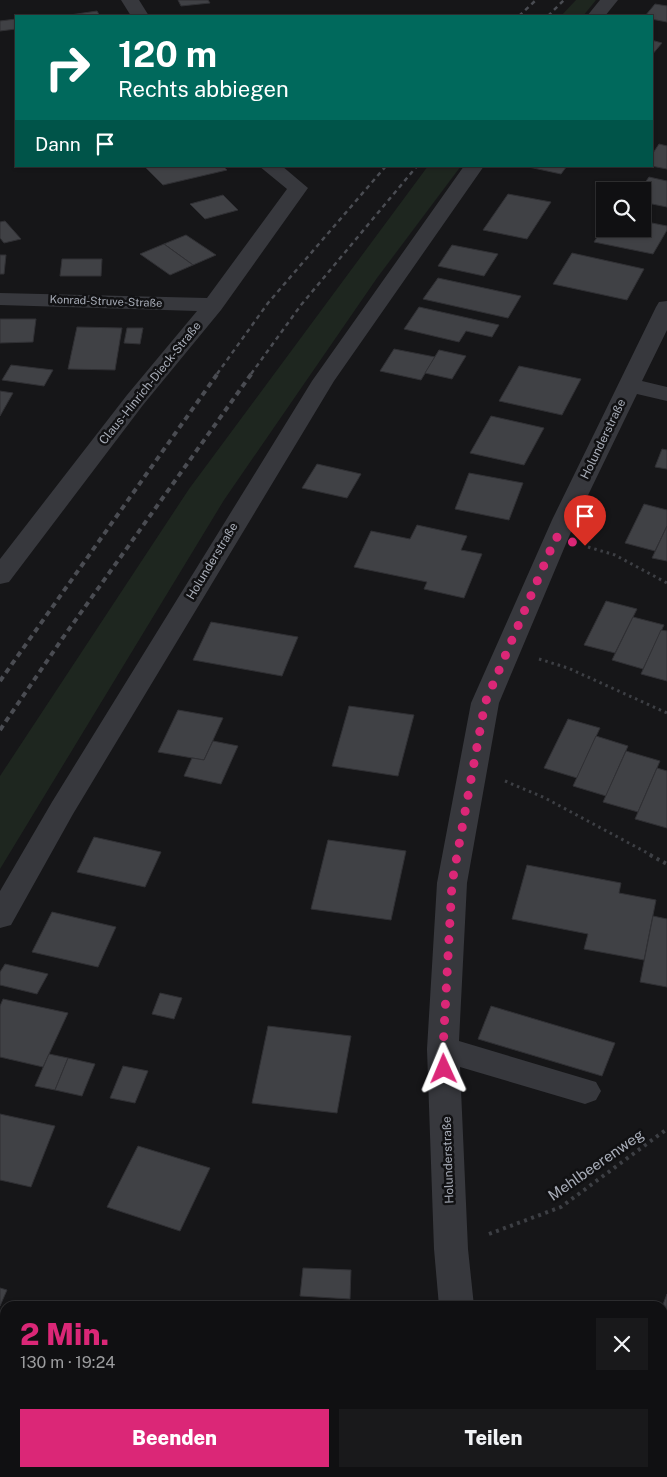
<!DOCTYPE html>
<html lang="de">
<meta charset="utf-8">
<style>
body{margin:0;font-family:"Public Sans",sans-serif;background:#19191b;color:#f1f3f6;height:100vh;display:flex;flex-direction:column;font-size:19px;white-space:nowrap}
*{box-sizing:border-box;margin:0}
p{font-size:16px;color:#9c9d9f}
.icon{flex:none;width:28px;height:28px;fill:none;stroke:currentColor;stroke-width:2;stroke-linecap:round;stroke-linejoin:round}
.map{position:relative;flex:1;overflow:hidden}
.side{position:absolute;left:0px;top:1301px;width:668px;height:176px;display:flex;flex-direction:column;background:#101012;border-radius:15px 15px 0 0;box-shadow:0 1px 4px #0004,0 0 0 1px #303032}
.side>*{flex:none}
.hud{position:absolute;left:15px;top:15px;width:638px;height:152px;border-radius:0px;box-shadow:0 1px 4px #0004,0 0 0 1px #303032;background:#00695c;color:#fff;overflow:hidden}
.controls{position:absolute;left:596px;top:182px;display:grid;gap:10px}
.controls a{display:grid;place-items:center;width:55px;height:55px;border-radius:0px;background:#101012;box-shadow:0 1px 4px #0004,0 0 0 1px #303032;font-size:25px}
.pin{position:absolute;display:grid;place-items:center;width:42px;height:42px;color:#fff;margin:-51px -21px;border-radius:50% 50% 50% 0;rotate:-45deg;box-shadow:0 0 5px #0007}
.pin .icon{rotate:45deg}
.me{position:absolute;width:55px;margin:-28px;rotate:359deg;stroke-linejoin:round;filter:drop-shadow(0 0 4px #0008)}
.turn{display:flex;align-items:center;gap:18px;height:105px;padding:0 20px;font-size:22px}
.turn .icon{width:65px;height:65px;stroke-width:2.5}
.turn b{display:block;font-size:35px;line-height:42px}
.then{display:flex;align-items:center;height:48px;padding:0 20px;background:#0003;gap:10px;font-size:19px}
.round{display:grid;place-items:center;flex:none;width:52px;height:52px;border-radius:0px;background:#19191b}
.overview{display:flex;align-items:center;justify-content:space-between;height:85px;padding:0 20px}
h1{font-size:30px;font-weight:800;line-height:38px;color:#db2777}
.button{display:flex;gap:10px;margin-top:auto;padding:10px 20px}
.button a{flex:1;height:58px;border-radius:0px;background:#db2777;color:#fff;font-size:20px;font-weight:800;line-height:58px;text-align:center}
.button a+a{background:#19191b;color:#f1f3f6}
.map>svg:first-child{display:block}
.green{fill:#1e261f}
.building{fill:#404145;stroke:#303034}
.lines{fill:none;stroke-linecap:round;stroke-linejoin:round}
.path-far1{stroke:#3d3f44;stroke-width:3;stroke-dasharray:2.5 4;stroke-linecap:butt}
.path{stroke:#3d3f44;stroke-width:4;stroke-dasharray:3 4.5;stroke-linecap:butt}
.minor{fill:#37383d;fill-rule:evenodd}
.rail-far1{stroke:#4a4c52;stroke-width:2.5;stroke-dasharray:4.5 4;stroke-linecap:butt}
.rail{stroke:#4a4c52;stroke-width:4;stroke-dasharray:5.5 4.5;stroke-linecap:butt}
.route{stroke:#db2777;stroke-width:9;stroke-dasharray:0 16.2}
.labels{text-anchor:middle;stroke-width:5;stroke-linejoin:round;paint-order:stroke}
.far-street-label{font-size:11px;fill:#a8adb8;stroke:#111113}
.street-label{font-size:12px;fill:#a8adb8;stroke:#111113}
.near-street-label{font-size:15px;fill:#a8adb8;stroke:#111113}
</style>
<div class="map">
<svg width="667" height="1477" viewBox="0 0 667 1477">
<rect width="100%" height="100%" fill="#161618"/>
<g class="green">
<path d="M576,0H596L583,16H561Z"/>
<path d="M428,166H461L377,278L224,500L0,869V776L189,489Z"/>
</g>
<g class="building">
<path d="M178,0H208L210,3L181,6Z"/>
<path d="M655,4L667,6V22L651,19V16H645Z"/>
<path d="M97,11L100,16H63Z"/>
<path d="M16,19V29L0,31V21Z"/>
<path d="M651,40L662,43L651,56Z"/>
<path d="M659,144L667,146V169L651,166V156Z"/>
<path d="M223,166L227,170L163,185L145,167Z"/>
<path d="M524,166H567L561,174Z"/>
<path d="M649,177L667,181V207L642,202V191H639Z"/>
<path d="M508,194L551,202L527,239L483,230Z"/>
<path d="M223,195L238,210L205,219L190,204Z"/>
<path d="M5,221L21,239L4,243L0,238V222Z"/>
<path d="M642,221L667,226V230L653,254L594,242L605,225V229H642Z"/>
<path d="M186,235L216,255L193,265L164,244Z"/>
<path d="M164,244L193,265L170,275L140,254Z"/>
<path d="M452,245L498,254L484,276L438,266Z"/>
<path d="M572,253L644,269L627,300L553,284Z"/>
<path d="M0,255H6L4,274H0Z"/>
<path d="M62,259H102L101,276H60Z"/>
<path d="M438,278L521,296L508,318L423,299Z"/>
<path d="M419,307L499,325L492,337L466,331L459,342L404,329Z"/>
<path d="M0,319H36L33,342L0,343Z"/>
<path d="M77,327L122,328L115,370L68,369Z"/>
<path d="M127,328H143L140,344L124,343Z"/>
<path d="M394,349L435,357L421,380L380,371Z"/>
<path d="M439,350L466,356L452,379L425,373Z"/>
<path d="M11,365L53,370L44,386L2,380Z"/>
<path d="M519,366L581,379L562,415L499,401Z"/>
<path d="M0,391L13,393L0,416Z"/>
<path d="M491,416L544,428L524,465L470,453Z"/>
<path d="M662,449L667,450V469L655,467Z"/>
<path d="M317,464L361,474L347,498L302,488Z"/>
<path d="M469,473L523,483L509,520L455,509Z"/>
<path d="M644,504L667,510V526L655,551L625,543Z"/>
<path d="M417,525L467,536L461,550L482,554L464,598L424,589L427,582L354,567L371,531L410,539Z"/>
<path d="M667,526V561L652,558Z"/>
<path d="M606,601L637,609L615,653L584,645Z"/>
<path d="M633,617L664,625L643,669L612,660Z"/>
<path d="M211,622L298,637L282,676L193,660Z"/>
<path d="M661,630L667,631V681L641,674Z"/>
<path d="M349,706L414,715L398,776L332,766Z"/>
<path d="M178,710L223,718L204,760L158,752Z"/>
<path d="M568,719L600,728L577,778L544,768Z"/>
<path d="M596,736L628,746L606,796L573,786Z"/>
<path d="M213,741L238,746L221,784L184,776L192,758L204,760Z"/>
<path d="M626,751L660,761L638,812L603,802Z"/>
<path d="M657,768L667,771V828L635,819Z"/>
<path d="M94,837L161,852L145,887L77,872Z"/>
<path d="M328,840L406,851L391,920L311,909Z"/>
<path d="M527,865L621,883L619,893L656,900L644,960L584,949L588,934L512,919Z"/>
<path d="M52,912L116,927L98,967L32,952Z"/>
<path d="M653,916L667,919V987L640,982Z"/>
<path d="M5,964L48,974L37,994L0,985V972Z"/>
<path d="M160,993L182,998L174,1019L152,1014Z"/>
<path d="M3,999L68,1013L43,1067L0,1057V1006Z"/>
<path d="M491,1006L615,1043L602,1076L478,1039Z"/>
<path d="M268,1026L351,1036L337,1113L252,1103Z"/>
<path d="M49,1054L68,1058L55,1090L35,1086Z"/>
<path d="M68,1058L95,1064L82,1096L55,1090Z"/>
<path d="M123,1066L148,1071L135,1103L110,1098Z"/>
<path d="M0,1114L55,1126L31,1187L0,1180Z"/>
<path d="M138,1146L210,1168L180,1231L107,1207Z"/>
<path d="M303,1268L351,1270L350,1299L300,1296Z"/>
<path d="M0,1288L7,1290L0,1306Z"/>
<path d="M667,1294V1462L662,1450V1307Z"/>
<path d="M274,1472H339L338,1477H291Z"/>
<path d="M339,1472H404L403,1477H338Z"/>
</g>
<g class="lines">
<g class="path-far1">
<path d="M588,547L615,555L667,583"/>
<path d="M539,659L568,668L667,713"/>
<path d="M505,781L545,798L653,856"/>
</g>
<g class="path">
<path d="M650,855L667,864"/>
<path d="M489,1234L561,1207L667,1129"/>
</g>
<g class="minor">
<path d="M121,0H139L149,16H131Z"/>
<path d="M600,0H618L605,16H587Z"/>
<path d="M259,166H282L308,188L221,310L143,405L9,582L0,584V559L127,395L197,311L0,305V293L207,298L287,189Z"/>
<path d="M464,166H484L334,381L73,814L11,925L0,928V891L52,802L312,381Z"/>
<path d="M667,301V330L642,381L667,387V401L637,394L576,520L499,703L467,883L459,1041L596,1082L601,1091L596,1100L585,1104L460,1067L468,1249L474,1306H439L434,1249L427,1049L437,883L471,703L552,520L656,307L659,302Z"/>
<path d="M0,1437L5,1438V1472L0,1471Z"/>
<path d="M53,1472H106L108,1477H55Z"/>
<rect x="452" y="1472" width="38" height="5"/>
</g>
<g class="rail-far1">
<path d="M519,16L536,0"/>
<path d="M548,16L564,0"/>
<path d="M217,374L268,303L386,166"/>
<path d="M251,374L301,305L417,166"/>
</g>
<g class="rail">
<path d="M0,681L218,373"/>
<path d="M0,730L62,639L252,373"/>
</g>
</g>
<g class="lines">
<path class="route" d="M444,1069L443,1049L452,883L485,703L556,537L585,546"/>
</g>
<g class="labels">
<g class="far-street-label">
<text transform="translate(106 301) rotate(2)" y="4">Konrad-Struve-Straße</text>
</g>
<g class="street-label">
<text transform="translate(150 383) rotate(-51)" y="4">Claus-Hinrich-Dieck-Straße</text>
<text transform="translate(603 439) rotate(-64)" y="4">Holunderstraße</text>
<text transform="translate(212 561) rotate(-59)" y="4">Holunderstraße</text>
<text transform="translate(448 1160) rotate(-92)" y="4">Holunderstraße</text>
</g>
<g class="near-street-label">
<text transform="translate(596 1165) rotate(-35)" y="5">Mehlbeerenweg</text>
</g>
</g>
</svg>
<div class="controls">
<a><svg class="icon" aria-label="search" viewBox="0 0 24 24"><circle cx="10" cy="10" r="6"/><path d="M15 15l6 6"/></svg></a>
</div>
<div class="pin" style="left:585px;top:546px;background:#d93025"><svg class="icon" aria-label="arrive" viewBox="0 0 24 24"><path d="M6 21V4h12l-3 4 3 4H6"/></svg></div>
<svg class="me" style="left:444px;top:1069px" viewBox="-20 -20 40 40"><path d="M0-17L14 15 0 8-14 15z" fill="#db2777" stroke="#fff" stroke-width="4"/></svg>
<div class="hud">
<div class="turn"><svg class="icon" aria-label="right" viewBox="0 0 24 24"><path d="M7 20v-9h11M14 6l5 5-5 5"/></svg><div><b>120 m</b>Rechts abbiegen</div></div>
<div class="then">Dann<svg class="icon" aria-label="arrive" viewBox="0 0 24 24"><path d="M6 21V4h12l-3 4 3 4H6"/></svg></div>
</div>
<section class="side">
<div class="overview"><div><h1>2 Min.</h1><p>130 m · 19:24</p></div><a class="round"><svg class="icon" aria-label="close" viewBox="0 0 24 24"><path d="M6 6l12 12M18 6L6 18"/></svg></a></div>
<div class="button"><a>Beenden</a><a>Teilen</a></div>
</section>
</div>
